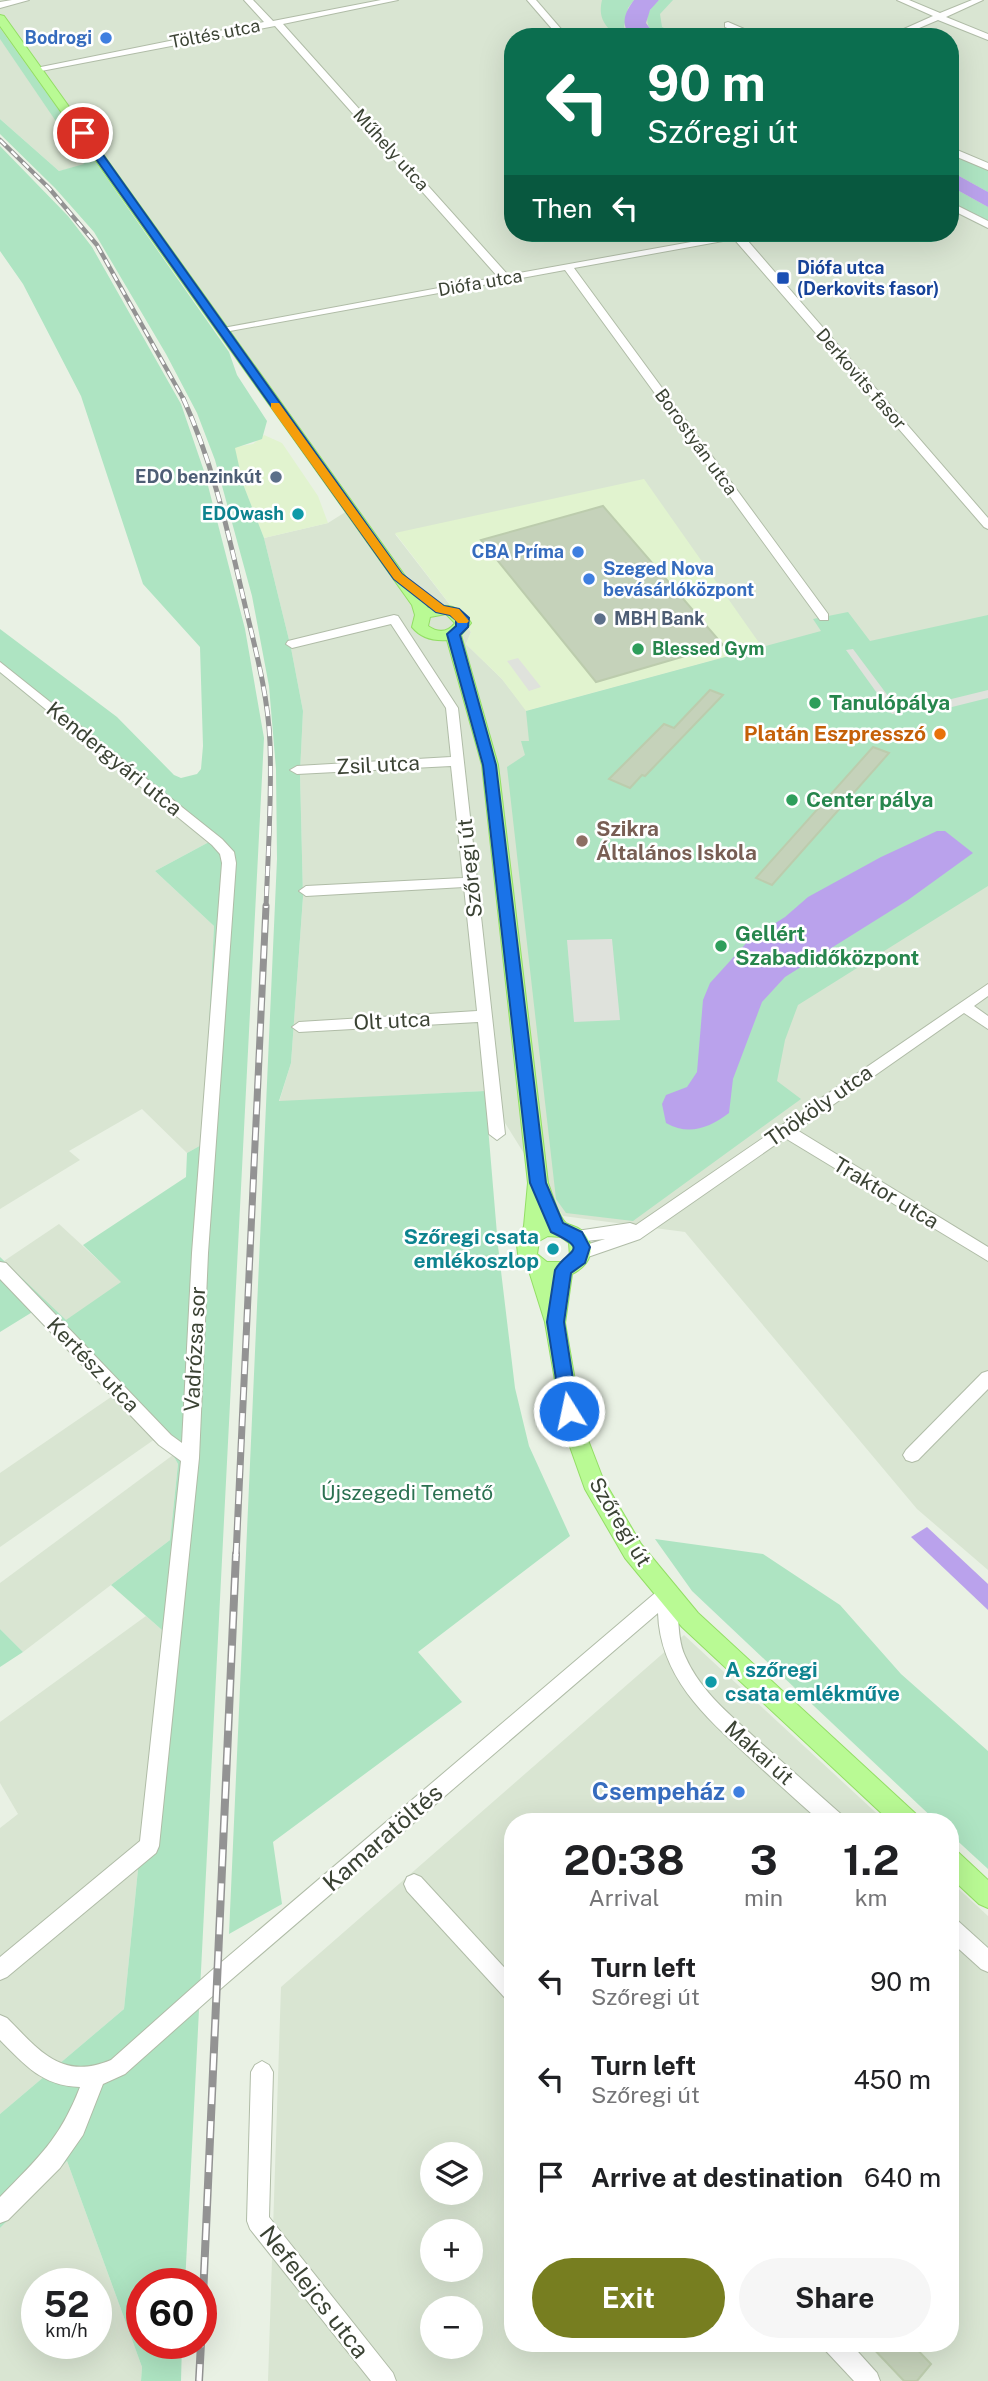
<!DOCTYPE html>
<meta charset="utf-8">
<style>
body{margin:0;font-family:"Public Sans",sans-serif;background:#f6f6f6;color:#202124;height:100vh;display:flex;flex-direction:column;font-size:26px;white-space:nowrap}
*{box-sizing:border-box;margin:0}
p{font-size:23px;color:#757577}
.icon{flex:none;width:38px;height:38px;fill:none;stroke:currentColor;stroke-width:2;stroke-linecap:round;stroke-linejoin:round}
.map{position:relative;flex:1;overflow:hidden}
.drawer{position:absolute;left:504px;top:1813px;width:455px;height:539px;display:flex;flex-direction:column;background:#fff;border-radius:28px;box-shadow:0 7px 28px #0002}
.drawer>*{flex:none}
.banner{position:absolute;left:504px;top:28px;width:455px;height:214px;border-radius:28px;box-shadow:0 7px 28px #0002;background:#0b6e4f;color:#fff;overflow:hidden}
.controls{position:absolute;left:420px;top:2142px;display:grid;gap:14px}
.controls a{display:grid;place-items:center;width:63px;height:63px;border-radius:50%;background:#fff;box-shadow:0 7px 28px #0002;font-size:35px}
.speed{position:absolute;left:21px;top:2268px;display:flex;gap:14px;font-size:35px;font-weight:700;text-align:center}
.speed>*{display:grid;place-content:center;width:91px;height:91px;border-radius:50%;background:#fff;box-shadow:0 7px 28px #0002;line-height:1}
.speed small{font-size:18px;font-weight:400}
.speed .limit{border:10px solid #d22;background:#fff;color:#111}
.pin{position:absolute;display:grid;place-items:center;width:60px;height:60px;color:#fff;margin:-30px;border:4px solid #fff;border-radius:50%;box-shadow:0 2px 7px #0007}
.me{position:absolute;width:77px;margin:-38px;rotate:350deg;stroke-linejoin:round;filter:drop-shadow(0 0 5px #0008)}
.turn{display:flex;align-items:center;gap:24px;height:147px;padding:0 28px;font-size:32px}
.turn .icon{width:91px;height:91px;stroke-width:2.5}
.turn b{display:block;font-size:49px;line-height:60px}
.then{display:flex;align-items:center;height:66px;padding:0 28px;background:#0003;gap:14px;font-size:26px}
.eta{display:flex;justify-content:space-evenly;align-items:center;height:119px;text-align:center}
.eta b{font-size:42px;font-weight:700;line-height:49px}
.action{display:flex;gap:14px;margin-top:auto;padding:14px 28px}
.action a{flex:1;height:80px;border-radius:42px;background:#777e20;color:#fff;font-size:28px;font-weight:700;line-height:80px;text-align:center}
.action a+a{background:#f6f6f6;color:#202124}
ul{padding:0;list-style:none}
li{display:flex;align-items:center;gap:21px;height:98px;padding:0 28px}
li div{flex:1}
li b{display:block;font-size:26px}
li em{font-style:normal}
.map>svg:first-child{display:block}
.residential{fill:#d9e5d2;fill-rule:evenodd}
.commercial{fill:#e1f3cf}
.green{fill:#aee4c2}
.parking{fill:#dfe2dc}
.water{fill:#baa2ec}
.building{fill:#c5d2ba;stroke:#bcccad;stroke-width:2}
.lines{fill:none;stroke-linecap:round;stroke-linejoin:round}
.minor-casing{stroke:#b0bca7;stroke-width:2}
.major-casing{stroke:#93de65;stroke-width:2}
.minor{fill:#fff;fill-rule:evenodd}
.major{fill:#b9fa94;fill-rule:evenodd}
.rail-far3-casing{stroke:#939393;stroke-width:4.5}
.rail-far2-casing{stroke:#939393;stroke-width:5}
.rail-far1-casing{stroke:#939393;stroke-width:7}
.rail-casing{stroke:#939393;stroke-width:8}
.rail-far3{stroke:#fff;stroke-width:2.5;stroke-dasharray:8;stroke-linecap:butt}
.rail-far2{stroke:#fff;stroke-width:3.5;stroke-dasharray:10;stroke-linecap:butt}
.rail-far1{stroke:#fff;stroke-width:4.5;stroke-dasharray:13;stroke-linecap:butt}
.rail{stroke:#fff;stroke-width:5;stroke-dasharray:17;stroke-linecap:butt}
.route{fill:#1a73e8;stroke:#114b97;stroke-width:2}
.slow{fill:#f59e0b}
.shop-dot{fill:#3f7fe0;stroke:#fff;stroke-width:2.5}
.transit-dot{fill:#1a4fb4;stroke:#fff;stroke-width:2.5}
.service-dot{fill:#5c6f8a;stroke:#fff;stroke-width:2.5}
.culture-dot{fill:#0f9aa8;stroke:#fff;stroke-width:2.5}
.leisure-dot{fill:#2e9e5b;stroke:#fff;stroke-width:2.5}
.food-dot{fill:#e8710a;stroke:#fff;stroke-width:2.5}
.education-dot{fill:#8d6e63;stroke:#fff;stroke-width:2.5}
.labels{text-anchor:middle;stroke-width:5;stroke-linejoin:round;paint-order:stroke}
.far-street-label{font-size:18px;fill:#3b4334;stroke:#fff}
.far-shop-label{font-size:18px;font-weight:bold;fill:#366cbe;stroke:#fff;text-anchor:end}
.far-transit-label{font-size:18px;font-weight:bold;fill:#164399;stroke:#fff;text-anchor:start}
.far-service-label{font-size:18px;font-weight:bold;fill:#4e5e75;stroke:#fff;text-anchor:end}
.far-culture-label{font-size:18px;font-weight:bold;fill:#0d838f;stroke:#fff;text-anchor:end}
.far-leisure-label{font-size:18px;font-weight:bold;fill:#27864d;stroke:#fff;text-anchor:start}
.leisure-label{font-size:21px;font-weight:bold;fill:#27864d;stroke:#fff;text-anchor:start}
.food-label{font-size:21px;font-weight:bold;fill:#c56008;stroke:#fff;text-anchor:end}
.street-label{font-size:21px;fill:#3b4334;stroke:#fff}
.education-label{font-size:21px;font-weight:bold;fill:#785e54;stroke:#fff;text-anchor:start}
.culture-label{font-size:21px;font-weight:bold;fill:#0d838f;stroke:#fff;text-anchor:end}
.park-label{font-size:21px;fill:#2b7151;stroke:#fff}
.near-shop-label{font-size:24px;font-weight:bold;fill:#366cbe;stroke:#fff;text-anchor:end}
.near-street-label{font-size:24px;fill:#3b4334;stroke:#fff}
</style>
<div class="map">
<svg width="988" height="2381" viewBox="0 0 988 2381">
<rect width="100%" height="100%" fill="#e9f1e4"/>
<g class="residential">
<path d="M0,0H988V1570L917,1509L685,1232L563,1216L485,1091L279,1102L291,1063L303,897L300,772L303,711L291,648L264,538L328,523L355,506L108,160L59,171L0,119ZM513,37H950V233H513ZM395,534L761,647L527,711L502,679L466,644L471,632Z"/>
<path d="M0,673L209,842L155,871L214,926L203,1144L187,1153L142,1109L69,1151L80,1160L0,1209Z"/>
<path d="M59,1224L122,1282L66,1321L4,1261Z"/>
<path d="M114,1395L155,1439L0,1547V1473Z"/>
<path d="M173,1455L178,1464L170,1540L23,1652L0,1629V1583Z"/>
<path d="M146,1616L162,1630L124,2009L0,2114V1828L18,1814L0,1783V1722Z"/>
<path d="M684,1635L886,1822H513V2343H950V1881L988,1916V2381H268L281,1987ZM432,2154H471V2193H432ZM432,2231H471V2270H432ZM432,2308H471V2347H432Z"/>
<path d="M67,2161L142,2367L141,2381H0V2228ZM37,2284H96V2343H37Z"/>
</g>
<g class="commercial">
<path d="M264,435L282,443L318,496L328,523L264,538L243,484L234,447L253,444Z"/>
<path d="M644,479L762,647L526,711L502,679L466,644L471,632L395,533Z"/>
</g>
<g class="green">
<path d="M602,0H634L628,8L624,27L630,37H617C604,25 598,17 602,0Z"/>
<path d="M659,0H673L660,14L662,27L682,37H656C643,23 645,12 659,0Z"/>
<path d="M0,28L84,145L68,139L0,39Z"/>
<path d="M0,119L59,171L84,164L70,143L87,150L229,352L237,375L267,421L262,439L235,448L243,484L264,538L291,648L303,711L300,773L303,897L291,1063L279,1101L485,1091L498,1246L515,1388L529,1446L570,1536L418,1652L462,1702L273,1842L282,1904L229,1934L277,859L276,769L269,686L252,596L215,460L197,413L166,354L94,232L55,188L0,134Z"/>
<path d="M0,146L68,216L92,247L181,404L205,474L245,629L264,738L185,2284H142V2343H182L181,2381H141L142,2367L67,2161L0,2228V2114L124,2009L162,1630L111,1585L170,1540L178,1464L173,1455L34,1311L0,1332V1257L66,1320L121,1282L83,1245L186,1177L187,1153L203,1144L214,926L155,871L209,842L0,673V629L117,717L174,775L181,778L197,774L201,769L203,746L200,647L143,584L81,396L23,284L0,251Z"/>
<path d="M950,152L988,169V192L950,171Z"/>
<path d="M950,186L988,207V225L950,205Z"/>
<path d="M848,612L870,641L988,615V886L798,1005L785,1040L777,1081L801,1099L633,1221L566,1213L556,1199L507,767L525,755L521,741H529L526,711L821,631L813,619Z"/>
<path d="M655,1539L763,1554L840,1605L901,1674L988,1751V1869L950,1834V1822H937L692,1591Z"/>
<path d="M0,1629L23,1652L0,1667Z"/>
</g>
<g class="parking">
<path d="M853,649L900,712L892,714L846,650Z"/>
<path d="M518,658L541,687L529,691L507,661Z"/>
<path d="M988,690V698L928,713L923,706Z"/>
<path d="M612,939L620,1020L574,1022L567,940Z"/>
</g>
<g class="water">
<path d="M634,0H659L650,10L646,23L656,37H630C621,22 624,14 634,0Z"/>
<path d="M950,171L988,192V207L950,186Z"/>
<path d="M937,831H945L973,853L908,900L785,977L762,1002L733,1079L729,1113C709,1128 689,1136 666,1123L662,1104L666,1095L687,1087L697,1072L703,1000L710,983L750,939L785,917L808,897L881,857Z"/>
<path d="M927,1527L988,1584V1610L911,1537Z"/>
</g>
<g class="building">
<path d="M603,506L723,645L596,682L481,540Z"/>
<path d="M710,690L723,695L645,776L642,775L630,788L609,779L664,724L674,728Z"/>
<path d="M873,747L889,753L772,885L756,878Z"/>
<path d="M868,2343H911L931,2364L917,2381H904Z"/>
</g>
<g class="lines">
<defs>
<g id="minor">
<path d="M12,0H29L0,8V2Z"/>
<path d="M244,0H253L273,21L381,0H398L283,24L508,275L741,233L988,518V529L984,527L734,239L574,268L828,614V620H820L565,270L219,333L218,331L223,328L498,277L275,26L36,72L31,69L264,22Z"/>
<path d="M527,0H536L568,37H559Z"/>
<path d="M897,0H909L940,13L972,0H983L946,17L988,34V40L938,20L898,37H886L933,16Z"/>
<path d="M728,22L758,35L759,37H747L725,27V23Z"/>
<path d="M950,147L988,163V170L950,154Z"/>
<path d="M950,202L988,221V228L950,209Z"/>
<path d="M394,615L398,616L458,708L505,1134L497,1140L489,1134L478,1022L299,1032L292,1027L299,1022L477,1011L464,887L306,896L299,891L306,886L463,878L451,766L297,774L290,770L297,766L451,757L446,708L391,624L292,648L286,644L288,641Z"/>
<path d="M0,662L222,839L234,852L236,863L208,1253L199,1458L159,1846L156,1853L7,1977L0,1980V1957L140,1841L181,1461L159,1445L0,1279V1262L6,1263L171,1435L182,1443L192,1253L222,863L220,854L212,845L0,672Z"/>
<path d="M988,984V996L974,1006L988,1016V1029L964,1013L797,1130L988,1247V1261L785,1138L640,1239L582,1259L576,1258L574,1253L576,1248L605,1239L576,1242L570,1240L568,1236L570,1232L630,1223L636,1225Z"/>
<path d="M988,1371V1389L918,1460L912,1462L906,1460L903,1455L906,1450L982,1373Z"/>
<path d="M667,1586L673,1588C681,1605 675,1634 685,1656C701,1693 733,1717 762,1744C789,1768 815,1791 842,1815L845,1822H821C796,1800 772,1778 748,1756C704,1716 660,1676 658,1613L225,1985L125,2074L103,2084L83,2135L60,2168L8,2220L0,2223V2197C38,2158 60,2139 80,2087C42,2086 25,2065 0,2040V2015L7,2018C39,2050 61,2081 111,2060L211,1971L661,1588Z"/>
<path d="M414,1874L421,1877L513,1977V2002L506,1999L407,1891L404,1884L407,1877Z"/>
<path d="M950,1917L957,1920L988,1948V1972L981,1969L950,1941Z"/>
<path d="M262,2061L269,2065L273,2072L269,2217L393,2373L396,2381H371L250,2229L247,2221L251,2072L255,2065Z"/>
<path d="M823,2343H850L877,2373L880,2381H854L826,2351Z"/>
</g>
<g id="major">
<path d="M0,15L4,16L428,608C446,603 461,605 471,623L461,635L498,765L548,1183C552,1193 558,1217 566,1223C571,1226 576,1226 581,1230C598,1246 591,1265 572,1274L565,1323L583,1427L603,1479L641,1544L698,1613L916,1814L920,1822H891L682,1627L625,1558L585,1489L563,1427L545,1322L529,1271L518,1254L517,1245L524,1226L528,1183L482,765L447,640C434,641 421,638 412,627L415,615L412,605L0,26ZM446,614L455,623C447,633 438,633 428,626L430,617ZM548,1236L561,1237L569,1243L570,1256L561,1262H547L537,1254L539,1241Z"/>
<path d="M950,1849L959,1853L988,1880V1908L979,1904L950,1877Z"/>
</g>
</defs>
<use href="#minor" class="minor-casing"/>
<use href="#major" class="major-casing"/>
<use href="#minor" class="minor"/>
<use href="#major" class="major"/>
<defs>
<path id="rail-far3" d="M0,140L49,188L97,245L184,400"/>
<path id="rail-far2" d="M183,398C213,463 228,532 244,601C255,648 268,694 270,743C272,798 268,853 266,908"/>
<path id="rail-far1" d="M236,1556L266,906"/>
<g id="rail">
<path d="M201,2342L236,1554"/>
<path d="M199,2381L201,2343"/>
</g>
</defs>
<use href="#rail-far3" class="rail-far3-casing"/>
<use href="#rail-far2" class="rail-far2-casing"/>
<use href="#rail-far1" class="rail-far1-casing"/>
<use href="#rail" class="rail-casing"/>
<use href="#rail-far3" class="rail-far3"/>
<use href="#rail-far2" class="rail-far2"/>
<use href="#rail-far1" class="rail-far1"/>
<use href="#rail" class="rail"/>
</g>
<path class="route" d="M79,131H86L402,574L444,606L459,609L469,618L468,627L460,635L496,765L546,1183L563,1223L582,1232L590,1247L585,1263L571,1273L564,1322L578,1411L576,1417L569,1419L563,1417L561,1411L547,1322L555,1270C567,1249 592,1251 551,1232L530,1183L483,765L447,634L456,626V620L450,615L436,612L394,579L79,135Z"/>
<path class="slow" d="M271,403H279L402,574L444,606L459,609L469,621L467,623H458L450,615L436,612L394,579L271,408Z"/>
<g class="shop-dot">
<circle cx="106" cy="38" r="7"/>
<circle cx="578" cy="552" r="7"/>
<circle cx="589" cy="579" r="7"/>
<circle cx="739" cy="1792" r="7"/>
</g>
<rect class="transit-dot" x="776" y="271" width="14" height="14" rx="3.5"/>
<g class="service-dot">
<circle cx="276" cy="477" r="7"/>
<circle cx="600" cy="619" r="7"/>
</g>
<g class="culture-dot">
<circle cx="298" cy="514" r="7"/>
<circle cx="553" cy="1249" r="7"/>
<circle cx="711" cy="1682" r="7"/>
</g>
<g class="leisure-dot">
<circle cx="638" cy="649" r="7"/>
<circle cx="815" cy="703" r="7"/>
<circle cx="792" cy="800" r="7"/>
<circle cx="721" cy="946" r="7"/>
</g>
<circle class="food-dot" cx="940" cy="734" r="7"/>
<circle class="education-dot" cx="582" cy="841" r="7"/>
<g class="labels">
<g class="far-street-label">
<text transform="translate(215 34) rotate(-11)" y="6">Töltés utca</text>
<text transform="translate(391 150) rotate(48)" y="6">Műhely utca</text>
<text transform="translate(480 283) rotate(-10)" y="6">Diófa utca</text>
<text transform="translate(861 379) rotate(49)" y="6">Derkovits fasor</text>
<text transform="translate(696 442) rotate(54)" y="6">Borostyán utca</text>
</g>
<g class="far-shop-label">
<text x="92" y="44">Bodrogi</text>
<text x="564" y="558">CBA Príma</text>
<text x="603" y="575" text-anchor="start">Szeged Nova<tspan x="603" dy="21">bevásárlóközpont</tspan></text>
</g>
<g class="far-transit-label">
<text x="797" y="274">Diófa utca<tspan x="797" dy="21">(Derkovits fasor)</tspan></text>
</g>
<g class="far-service-label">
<text x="262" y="483">EDO benzinkút</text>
<text x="614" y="625" text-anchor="start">MBH Bank</text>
</g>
<g class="far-culture-label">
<text x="284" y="520">EDOwash</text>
</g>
<g class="far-leisure-label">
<text x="652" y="655">Blessed Gym</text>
</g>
<g class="leisure-label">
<text x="829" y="710">Tanulópálya</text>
<text x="806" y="807">Center pálya</text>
<text x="735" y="941">Gellért<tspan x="735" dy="24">Szabadidőközpont</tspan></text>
</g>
<g class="food-label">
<text x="926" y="741">Platán Eszpresszó</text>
</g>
<g class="street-label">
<text transform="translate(114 759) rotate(39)" y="7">Kendergyári utca</text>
<text transform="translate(378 765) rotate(-3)" y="7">Zsil utca</text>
<text transform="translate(470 868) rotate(-96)" y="7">Szőregi út</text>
<text transform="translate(392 1021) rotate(-3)" y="7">Olt utca</text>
<text transform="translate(819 1106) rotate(-35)" y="7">Thököly utca</text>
<text transform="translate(886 1193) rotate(31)" y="7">Traktor utca</text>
<text transform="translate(195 1349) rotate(-87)" y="7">Vadrózsa sor</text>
<text transform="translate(93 1365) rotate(46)" y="7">Kertész utca</text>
<text transform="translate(620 1522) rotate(59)" y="7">Szőregi út</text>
<text transform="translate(759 1753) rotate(42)" y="7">Makai út</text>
</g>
<g class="education-label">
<text x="596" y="836">Szikra<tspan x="596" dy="24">Általános Iskola</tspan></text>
</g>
<g class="culture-label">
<text x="539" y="1244">Szőregi csata<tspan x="539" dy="24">emlékoszlop</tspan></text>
<text x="725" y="1677" text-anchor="start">A szőregi<tspan x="725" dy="24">csata emlékműve</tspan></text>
</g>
<g class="park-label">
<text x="407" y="1500">Újszegedi Temető</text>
</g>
<g class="near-shop-label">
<text x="725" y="1800">Csempeház</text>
</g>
<g class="near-street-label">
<text transform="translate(383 1838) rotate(-41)" y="8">Kamaratöltés</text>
<text transform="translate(314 2292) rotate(52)" y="8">Nefelejcs utca</text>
</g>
</g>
</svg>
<div class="controls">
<a><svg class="icon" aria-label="layers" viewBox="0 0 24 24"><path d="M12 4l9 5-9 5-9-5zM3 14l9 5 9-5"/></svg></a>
<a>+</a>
<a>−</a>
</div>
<div class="speed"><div>52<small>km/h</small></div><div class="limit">60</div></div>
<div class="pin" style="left:83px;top:133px;background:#d93025"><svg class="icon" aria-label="arrive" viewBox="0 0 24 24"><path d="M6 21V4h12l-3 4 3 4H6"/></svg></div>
<svg class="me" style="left:569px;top:1411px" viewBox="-20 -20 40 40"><circle r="17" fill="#1a73e8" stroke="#fff" stroke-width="3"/><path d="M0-11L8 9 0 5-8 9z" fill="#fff"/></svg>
<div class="banner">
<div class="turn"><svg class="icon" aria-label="left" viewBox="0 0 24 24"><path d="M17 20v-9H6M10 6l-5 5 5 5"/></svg><div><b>90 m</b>Szőregi út</div></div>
<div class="then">Then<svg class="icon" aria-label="left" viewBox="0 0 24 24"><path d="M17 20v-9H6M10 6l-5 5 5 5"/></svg></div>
</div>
<section class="drawer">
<div class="eta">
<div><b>20:38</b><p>Arrival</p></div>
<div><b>3</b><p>min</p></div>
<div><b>1.2</b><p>km</p></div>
</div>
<ul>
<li><svg class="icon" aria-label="left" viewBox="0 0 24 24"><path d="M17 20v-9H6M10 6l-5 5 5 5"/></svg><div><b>Turn left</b><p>Szőregi út</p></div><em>90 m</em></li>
<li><svg class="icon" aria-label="left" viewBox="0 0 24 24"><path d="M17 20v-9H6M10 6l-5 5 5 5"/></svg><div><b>Turn left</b><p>Szőregi út</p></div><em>450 m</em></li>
<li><svg class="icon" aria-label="arrive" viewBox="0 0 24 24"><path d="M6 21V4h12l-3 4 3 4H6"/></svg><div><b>Arrive at destination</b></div><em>640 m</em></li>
</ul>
<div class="action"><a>Exit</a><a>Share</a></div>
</section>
</div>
